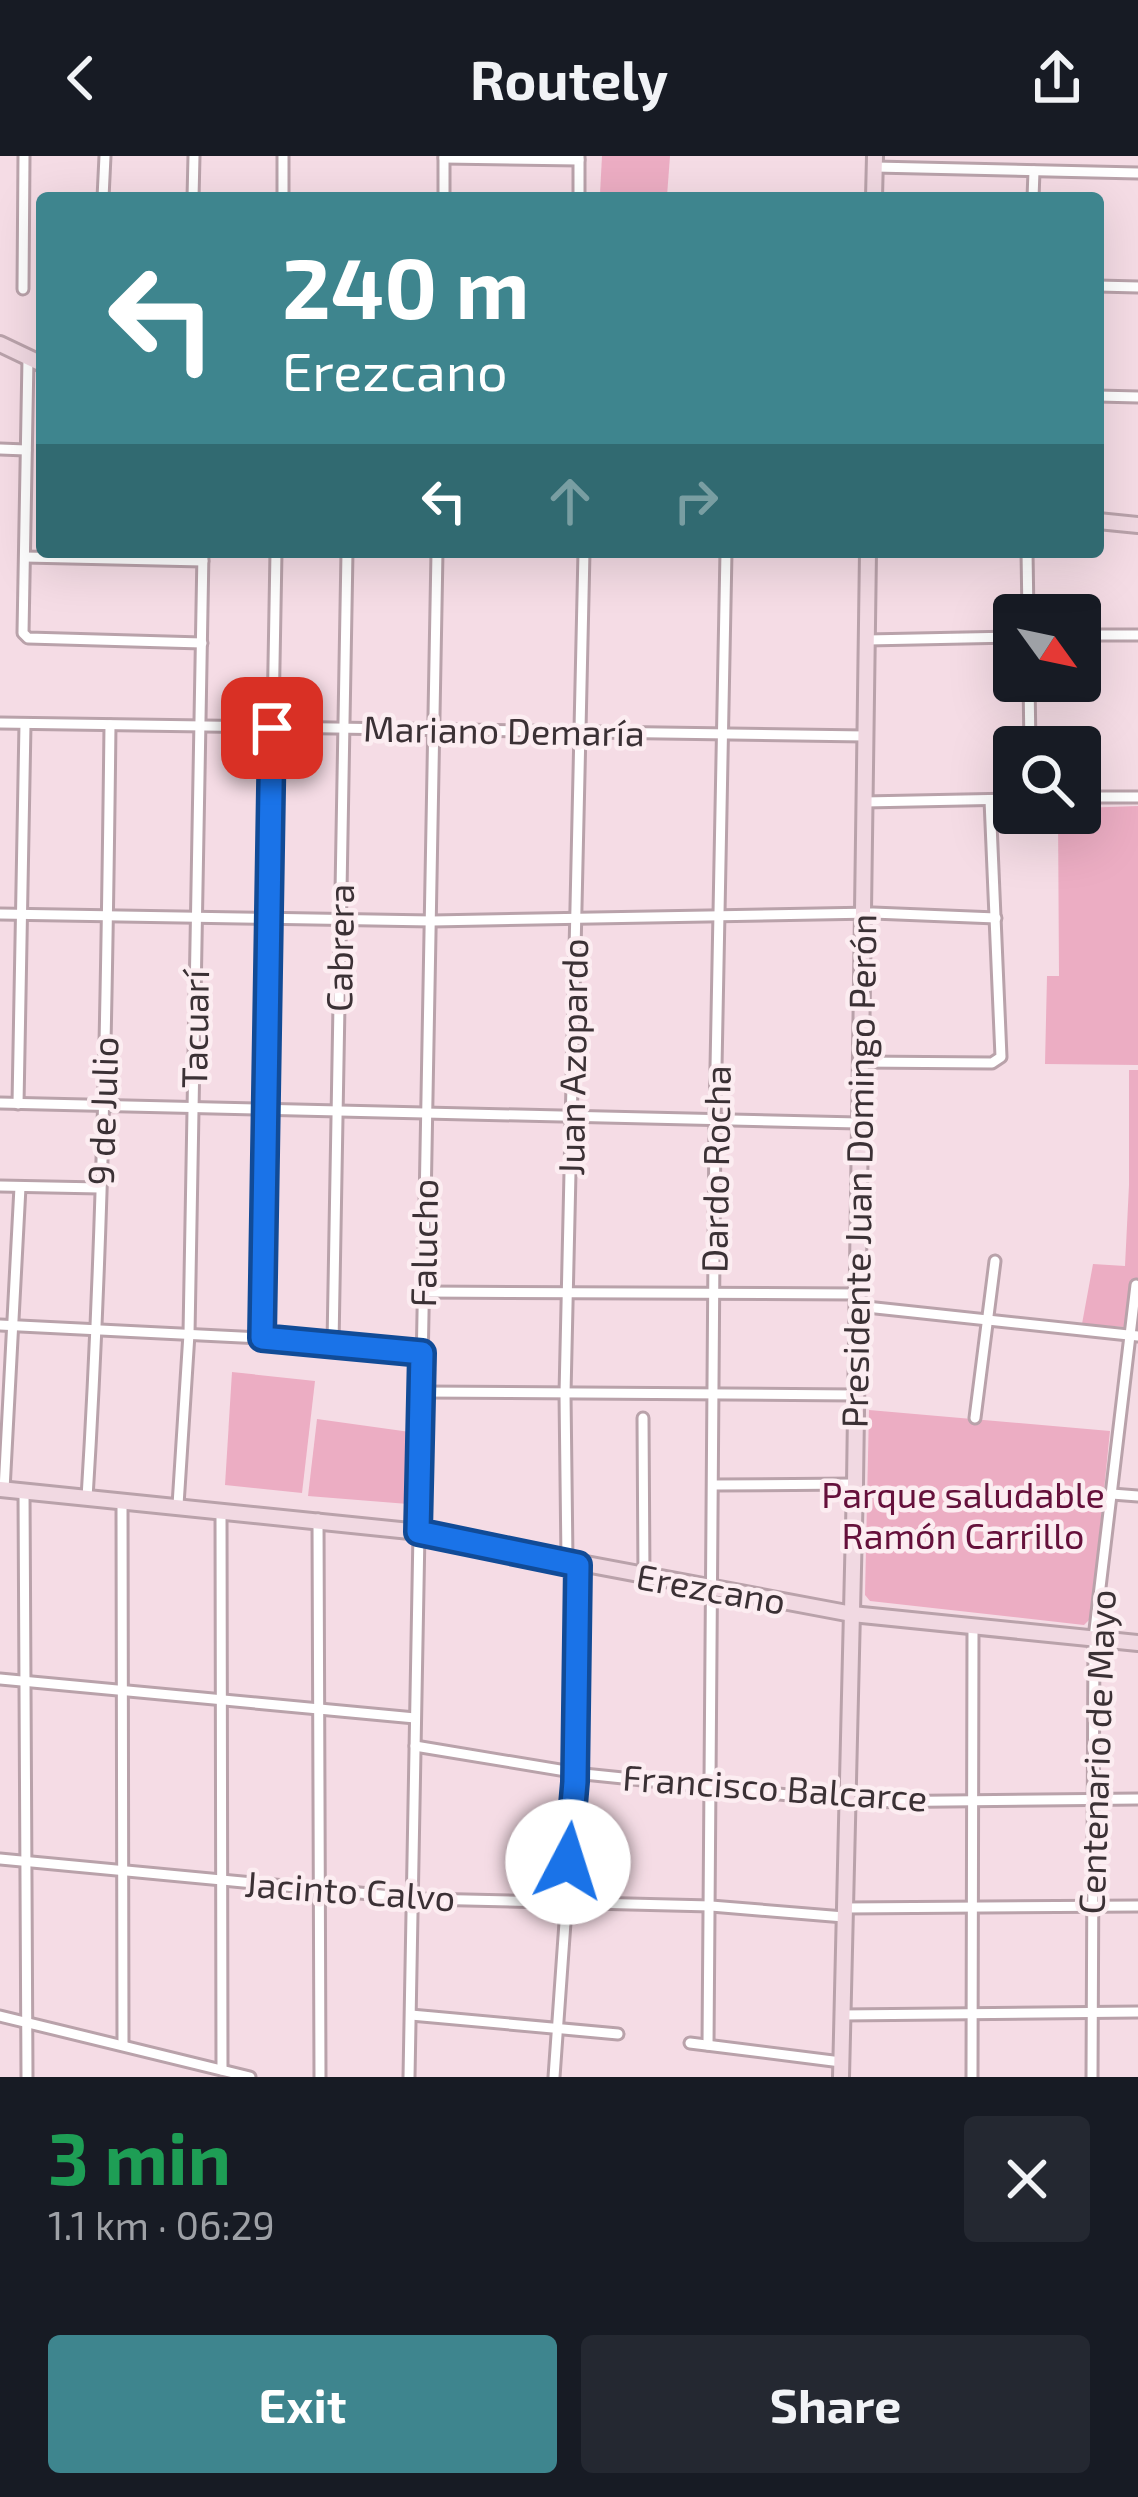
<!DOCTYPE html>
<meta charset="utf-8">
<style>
body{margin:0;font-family:"Exo 2",sans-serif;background:#242831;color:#f1f3f6;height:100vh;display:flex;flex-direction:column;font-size:45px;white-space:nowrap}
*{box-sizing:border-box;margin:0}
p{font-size:39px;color:#9ea1a6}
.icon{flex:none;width:66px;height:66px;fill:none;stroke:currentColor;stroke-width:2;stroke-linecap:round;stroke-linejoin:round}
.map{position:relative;height:1921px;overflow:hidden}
.sheet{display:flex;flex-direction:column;background:#171b24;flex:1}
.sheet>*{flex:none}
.guide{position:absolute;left:36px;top:36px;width:1068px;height:366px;border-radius:12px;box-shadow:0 12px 48px #0002;background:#3e858e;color:#fff;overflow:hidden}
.needle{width:78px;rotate:123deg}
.controls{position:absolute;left:993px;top:438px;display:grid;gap:24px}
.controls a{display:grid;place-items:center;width:108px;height:108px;border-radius:12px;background:#171b24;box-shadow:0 12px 48px #0002;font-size:60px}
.pin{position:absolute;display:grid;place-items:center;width:102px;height:102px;color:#fff;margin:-51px;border-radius:24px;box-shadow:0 6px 18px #0006}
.me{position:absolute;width:132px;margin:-66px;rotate:5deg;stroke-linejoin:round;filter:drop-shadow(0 0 9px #0008)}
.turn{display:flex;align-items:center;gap:42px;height:252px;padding:0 48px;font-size:54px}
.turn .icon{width:156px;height:156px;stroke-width:2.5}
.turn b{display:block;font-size:84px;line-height:102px}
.lanes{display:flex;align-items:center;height:114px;padding:0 48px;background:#0003;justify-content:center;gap:60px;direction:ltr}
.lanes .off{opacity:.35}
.round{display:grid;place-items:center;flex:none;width:126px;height:126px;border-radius:12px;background:#242831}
.headline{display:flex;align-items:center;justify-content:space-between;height:204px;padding:0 48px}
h1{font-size:72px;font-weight:700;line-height:90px;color:#1e9e55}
.cta{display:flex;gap:24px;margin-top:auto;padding:24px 48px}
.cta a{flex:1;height:138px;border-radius:12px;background:#3e858e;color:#fff;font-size:48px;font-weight:700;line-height:138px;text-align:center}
.cta a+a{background:#242831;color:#f1f3f6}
header{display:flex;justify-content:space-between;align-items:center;height:156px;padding:0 48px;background:#171b24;font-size:54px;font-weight:700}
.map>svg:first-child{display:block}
.green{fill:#ecadc3}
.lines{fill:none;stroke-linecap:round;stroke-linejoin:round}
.street-casing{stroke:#b9a2aa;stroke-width:15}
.secondary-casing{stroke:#b9a2aa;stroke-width:20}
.street{stroke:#fff;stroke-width:9}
.secondary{stroke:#f1d9e2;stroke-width:14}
.route-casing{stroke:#114b97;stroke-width:30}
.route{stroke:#1a73e8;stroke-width:21}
.labels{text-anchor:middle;stroke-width:9;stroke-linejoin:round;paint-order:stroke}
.street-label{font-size:36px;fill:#3b3135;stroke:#fcedf1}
.park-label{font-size:36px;fill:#65103b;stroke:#fcedf1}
</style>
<header><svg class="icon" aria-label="back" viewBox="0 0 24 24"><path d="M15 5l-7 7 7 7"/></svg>Routely<svg class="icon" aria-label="share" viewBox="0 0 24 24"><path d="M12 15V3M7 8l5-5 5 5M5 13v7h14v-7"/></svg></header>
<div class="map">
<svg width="1138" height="1921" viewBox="0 0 1138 1921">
<rect width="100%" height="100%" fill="#f5dce5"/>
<g class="green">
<path d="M602,0H670L667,40L600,38Z"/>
<path d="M1138,650V909L1045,908L1047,820H1059L1058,657H1080V652Z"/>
<path d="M1129,914H1138V1123H1131L1124,1171L1082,1168L1093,1108L1125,1110L1129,1029Z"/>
<path d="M232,1216L315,1225L302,1337L225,1329Z"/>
<path d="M869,1254L1110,1275L1091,1462L1084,1469L870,1445L865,1439Z"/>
<path d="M317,1263L410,1276L408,1348L308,1340Z"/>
</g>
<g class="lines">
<defs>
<g id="street">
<path d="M579,0V42"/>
<path d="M444,2L579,4"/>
<path d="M875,11L1138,17"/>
<path d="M103,42L105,0"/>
<path d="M193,42L194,0"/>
<path d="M283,42V0"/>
<path d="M444,42V0"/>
<path d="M1033,42L1034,15"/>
<path d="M1098,130L1138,131"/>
<path d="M23,133L24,0"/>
<path d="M28,202L23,477L28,482L202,487"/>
<path d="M1098,240L1138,241"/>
<path d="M0,293L26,294"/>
<path d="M1027,396L1028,459"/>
<path d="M25,401L203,405"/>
<path d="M1080,479H1138"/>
<path d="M867,484L1014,481"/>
<path d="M1029,525L1030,591"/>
<path d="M0,567L865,580"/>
<path d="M1080,641H1138"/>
<path d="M864,646L1014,643"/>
<path d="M0,758L432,765L873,757L996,762"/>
<path d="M859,906L992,907L1001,901L990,644"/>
<path d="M0,947L858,967"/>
<path d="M18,948L25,568"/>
<path d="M0,1030L100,1032"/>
<path d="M423,1136L857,1138"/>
<path d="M857,1150L1138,1180"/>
<path d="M0,1169L262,1182L422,1197"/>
<path d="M262,1182L276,396"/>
<path d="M333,1188L347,396"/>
<path d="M423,1236L855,1239"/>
<path d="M643,1262L644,1421"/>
<path d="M975,1262L995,1105"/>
<path d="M715,1329L855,1328"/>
<path d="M4,1334L20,1031"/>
<path d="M24,1335L27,1921"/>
<path d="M1112,1338L1138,1340"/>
<path d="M87,1342C103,1084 107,827 110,569"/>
<path d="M122,1345L123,1889"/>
<path d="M178,1349L189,1178L203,396"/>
<path d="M221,1354L222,1914"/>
<path d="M318,1363L320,1921"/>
<path d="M567,1404L565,1238L584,396"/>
<path d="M0,1523L415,1562"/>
<path d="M415,1590L584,1618L856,1646L1138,1643"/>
<path d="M0,1703L423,1743L711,1750L844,1761"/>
<path d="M845,1752L1138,1750"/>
<path d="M411,1859L618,1878"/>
<path d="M842,1859L1138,1856"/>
<path d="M0,1860L250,1921"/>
<path d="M690,1887L841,1906"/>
<path d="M708,1889L715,963L726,396"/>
<path d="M409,1921L437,396"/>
<path d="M554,1921L575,1626L578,1409"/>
<path d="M972,1921L973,1471"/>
<path d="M1092,1921L1094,1482L1136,1129"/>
</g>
<g id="secondary">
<path d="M874,42L875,0"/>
<path d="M0,188L42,208"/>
<path d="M1098,365L1138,369"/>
<path d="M0,1333L410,1375L852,1458L1138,1487"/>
<path d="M841,1921L855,1328L868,396"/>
</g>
</defs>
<use href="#street" class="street-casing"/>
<use href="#secondary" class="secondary-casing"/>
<use href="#street" class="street"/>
<use href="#secondary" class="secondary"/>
</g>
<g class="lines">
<defs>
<path id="route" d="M272,572L262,1182L422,1197L418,1376L578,1409L575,1626L568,1706"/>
</defs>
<use href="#route" class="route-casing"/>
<use href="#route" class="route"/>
</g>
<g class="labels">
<g class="street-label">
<text transform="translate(504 575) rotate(1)" y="13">Mariano Demaría</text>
<text transform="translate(340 792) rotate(-89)" y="13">Cabrera</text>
<text transform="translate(195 873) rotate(-89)" y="13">Tacuarí</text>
<text transform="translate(573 901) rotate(-89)" y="13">Juan Azopardo</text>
<text transform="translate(103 955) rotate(-88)" y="13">9 de Julio</text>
<text transform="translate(716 1013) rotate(-89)" y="13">Dardo Rocha</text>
<text transform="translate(859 1015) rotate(-89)" y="13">Presidente Juan Domingo Perón</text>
<text transform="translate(424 1087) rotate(-89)" y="13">Falucho</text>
<text transform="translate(711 1433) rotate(10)" y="13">Erezcano</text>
<text transform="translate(1097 1596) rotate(-88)" y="13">Centenario de Mayo</text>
<text transform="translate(775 1632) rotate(4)" y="13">Francisco Balcarce</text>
<text transform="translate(350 1735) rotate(4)" y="13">Jacinto Calvo</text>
</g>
<g class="park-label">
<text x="963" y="1352">Parque saludable<tspan x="963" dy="41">Ramón Carrillo</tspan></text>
</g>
</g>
</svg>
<div class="controls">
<a><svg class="needle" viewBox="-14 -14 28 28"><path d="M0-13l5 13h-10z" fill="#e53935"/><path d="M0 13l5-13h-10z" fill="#9ea1a6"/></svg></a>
<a><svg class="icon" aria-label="search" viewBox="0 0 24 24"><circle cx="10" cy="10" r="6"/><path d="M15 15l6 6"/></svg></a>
</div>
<div class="pin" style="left:272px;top:572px;background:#d93025"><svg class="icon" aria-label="arrive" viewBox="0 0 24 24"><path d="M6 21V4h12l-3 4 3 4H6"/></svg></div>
<svg class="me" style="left:568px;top:1706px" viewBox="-20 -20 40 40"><circle r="19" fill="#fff"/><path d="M0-13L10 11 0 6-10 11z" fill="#1a73e8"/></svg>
<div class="guide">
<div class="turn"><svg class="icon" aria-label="left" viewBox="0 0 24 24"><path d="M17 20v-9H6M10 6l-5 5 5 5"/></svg><div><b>240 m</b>Erezcano</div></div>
<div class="lanes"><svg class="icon" aria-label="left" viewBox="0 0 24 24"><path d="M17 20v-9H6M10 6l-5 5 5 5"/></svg><svg class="icon off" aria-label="ahead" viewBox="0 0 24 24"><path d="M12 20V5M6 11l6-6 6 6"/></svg><svg class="icon off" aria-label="right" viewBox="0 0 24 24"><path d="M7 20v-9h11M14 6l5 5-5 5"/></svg></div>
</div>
</div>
<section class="sheet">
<div class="headline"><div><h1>3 min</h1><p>1.1 km · 06:29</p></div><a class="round"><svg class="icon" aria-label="close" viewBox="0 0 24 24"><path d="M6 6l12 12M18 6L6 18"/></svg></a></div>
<div class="cta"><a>Exit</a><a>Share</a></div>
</section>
